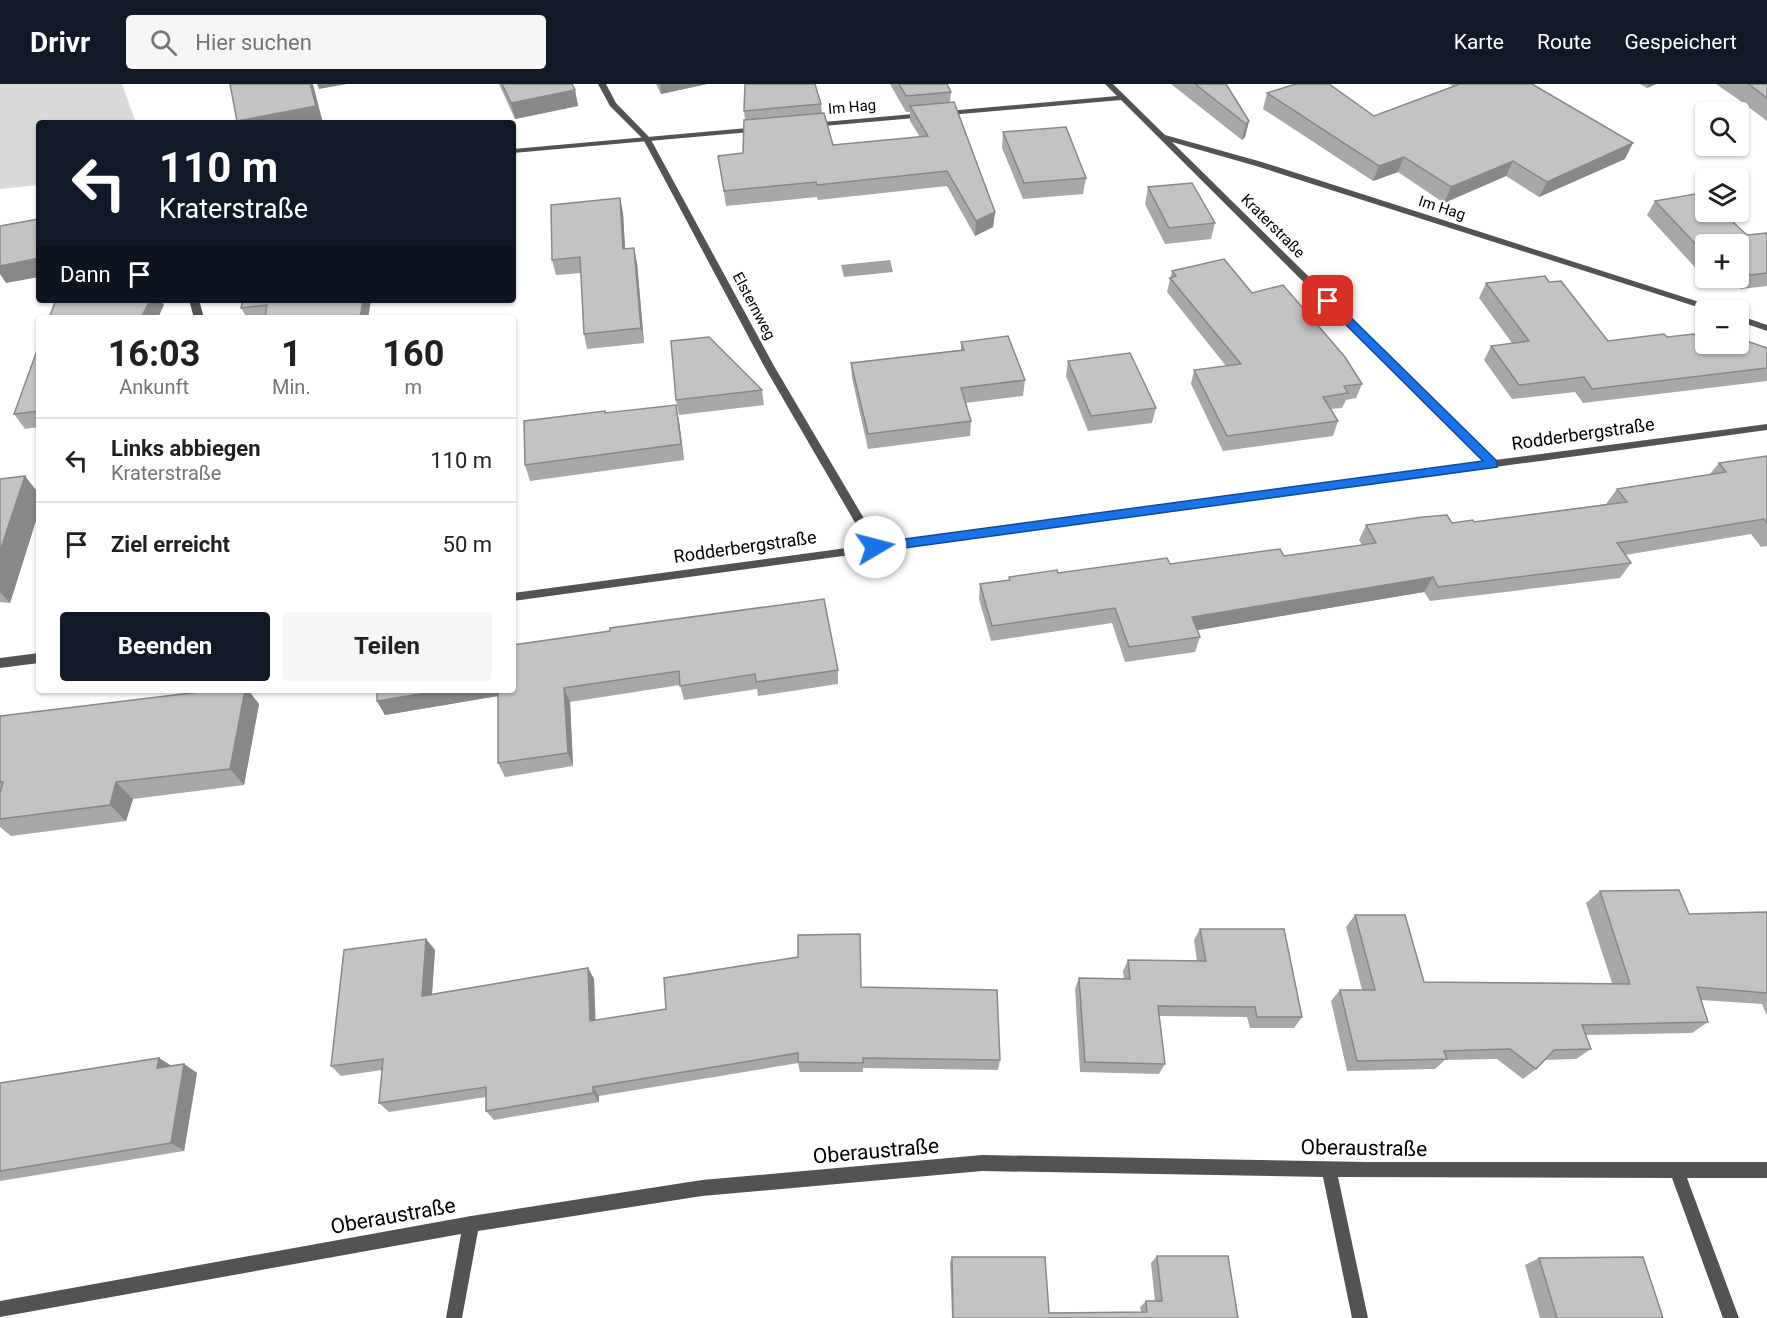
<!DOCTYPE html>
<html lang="de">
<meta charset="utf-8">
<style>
body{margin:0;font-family:Roboto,sans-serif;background:#f6f6f6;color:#202124;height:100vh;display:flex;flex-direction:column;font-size:22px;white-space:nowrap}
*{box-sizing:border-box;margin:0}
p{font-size:20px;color:#757577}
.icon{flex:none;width:33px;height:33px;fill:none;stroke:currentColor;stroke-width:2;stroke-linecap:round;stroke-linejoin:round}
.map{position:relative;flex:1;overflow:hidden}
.panel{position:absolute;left:36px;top:231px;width:480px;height:378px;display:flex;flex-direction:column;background:#fff;border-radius:6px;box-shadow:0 2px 4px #0004}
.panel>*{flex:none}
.banner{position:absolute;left:36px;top:36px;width:480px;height:183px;border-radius:6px;box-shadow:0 2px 4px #0004;background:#111827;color:#fff;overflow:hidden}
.fabs{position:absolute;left:1695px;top:18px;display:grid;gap:12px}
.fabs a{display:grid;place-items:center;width:54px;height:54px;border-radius:6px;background:#fff;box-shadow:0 2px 4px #0004;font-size:30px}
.pin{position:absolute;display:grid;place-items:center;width:51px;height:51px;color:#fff;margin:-26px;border-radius:12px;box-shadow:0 3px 9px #0006}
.me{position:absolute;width:66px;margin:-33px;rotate:82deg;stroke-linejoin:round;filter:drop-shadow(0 0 4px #0008)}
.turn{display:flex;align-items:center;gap:21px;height:126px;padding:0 24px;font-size:27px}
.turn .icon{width:78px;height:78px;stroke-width:2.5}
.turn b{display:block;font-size:42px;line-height:51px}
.then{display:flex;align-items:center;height:57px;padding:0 24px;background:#0003;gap:12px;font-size:22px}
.eta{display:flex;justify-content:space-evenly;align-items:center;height:102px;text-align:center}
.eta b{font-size:36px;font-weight:700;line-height:42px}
.action{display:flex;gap:12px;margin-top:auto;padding:12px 24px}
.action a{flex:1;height:69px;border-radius:6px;background:#111827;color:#fff;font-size:24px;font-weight:700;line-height:69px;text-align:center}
.action a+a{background:#f6f6f6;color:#202124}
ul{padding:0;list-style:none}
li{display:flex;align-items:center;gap:18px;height:84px;padding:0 24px;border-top:2px solid #e0e0e0}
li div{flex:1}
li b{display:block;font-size:22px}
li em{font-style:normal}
header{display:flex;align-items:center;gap:36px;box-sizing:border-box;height:84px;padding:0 30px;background:#111827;color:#fff}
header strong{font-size:28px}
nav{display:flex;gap:33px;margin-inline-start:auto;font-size:21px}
.search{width:420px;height:54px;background:#f6f6f6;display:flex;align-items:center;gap:15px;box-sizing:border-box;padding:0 21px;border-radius:6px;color:#757577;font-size:22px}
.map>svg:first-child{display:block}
.green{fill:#dadada}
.water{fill:#a1a1a1}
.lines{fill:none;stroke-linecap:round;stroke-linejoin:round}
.service{fill:#535353;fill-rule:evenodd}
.minor{fill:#535353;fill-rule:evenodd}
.wall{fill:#a8a8a8}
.shaded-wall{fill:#888}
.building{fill:#c3c3c3;stroke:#888;stroke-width:1.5}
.route{fill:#1a73e8;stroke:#114b97;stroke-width:1.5}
.labels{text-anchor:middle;stroke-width:4.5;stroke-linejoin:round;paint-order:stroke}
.far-street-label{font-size:15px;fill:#000;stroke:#fff}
.street-label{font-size:18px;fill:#000;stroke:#fff}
.near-street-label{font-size:21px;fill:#000;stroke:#fff}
</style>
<header>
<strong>Drivr</strong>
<div class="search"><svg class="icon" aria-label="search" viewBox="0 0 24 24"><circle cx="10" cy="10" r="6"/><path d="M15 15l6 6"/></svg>Hier suchen</div>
<nav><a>Karte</a><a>Route</a><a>Gespeichert</a></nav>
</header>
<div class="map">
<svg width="1767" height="1234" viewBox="0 0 1767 1234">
<rect width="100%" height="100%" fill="#fff"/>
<path class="green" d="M0,0H122L136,39H39V101L0,105Z"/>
<path class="water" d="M890,176L893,188L844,193L841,181Z"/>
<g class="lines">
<g class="service">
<path d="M598,0H606L616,19L650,54L774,282L879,460L880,463L879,466H871L764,282L643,55L610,22Z"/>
<path d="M189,216H199L204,234H194Z"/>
</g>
<g class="minor">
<path d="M1105,0H1113L1165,51L1262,78L1718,224L1719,226H1707L1256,82L1172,58L1495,376L1767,340V346L513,517V509L1484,378L1121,16L812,43L808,41L812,39L1117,12Z"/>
<path d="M759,43H762V47L513,69V65Z"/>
<path d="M1738,231L1767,241V247L1738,237Z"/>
<path d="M39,569V579L0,584V574Z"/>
<path d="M982,1071L1367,1078H1767V1094H1687L1739,1234H1723L1672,1094L1338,1093L1368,1234H1352L1323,1093L982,1087L702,1112L478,1147L462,1234H446L461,1150L0,1233V1217L471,1132L702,1096Z"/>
</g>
</g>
<g class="wall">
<path d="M499,0H572L575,6L578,22L515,35Z"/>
<path d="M656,0H707L661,10Z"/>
<path d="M890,0H947L951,8L950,18L995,128L993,143L975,152L947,102L818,116L817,113L726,122L718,72L743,69L745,36L744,27L821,20L822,29L833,61L920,53L910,37V28H906Z"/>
<path d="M1171,0H1226L1249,37L1245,53L1242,56Z"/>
<path d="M1449,0H1532L1625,75L1539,113L1506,92L1444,119L1398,88L1373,97L1263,25L1267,9L1374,32L1453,2Z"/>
<path d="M1640,0H1656L1647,4Z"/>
<path d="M1716,0H1767V37L1742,18Z"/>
<path d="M1003,48L1086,94L1083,110L1023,115L1002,64Z"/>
<path d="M1148,103L1215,139L1211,155L1165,160L1145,120Z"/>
<path d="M1655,117L1747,151L1767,149V202L1741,205L1730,194H1723H1738V160H1706V192H1703L1647,131Z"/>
<path d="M623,129L625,165L637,179L644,259L587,265L584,250L581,189L556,191L552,176Z"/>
<path d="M1172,187L1252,209L1362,300L1356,314L1346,316L1342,324L1331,325L1338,337L1333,352L1223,367L1191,300L1194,286L1226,282L1167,208Z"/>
<path d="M1549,198L1608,257L1667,253L1767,264V297L1583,319L1575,308L1512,315L1484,276L1491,262L1512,259L1479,214L1486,199Z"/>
<path d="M243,216H371L368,234H247L241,224Z"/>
<path d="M961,258L1025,296L1023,312L965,319L971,337L970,352L868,365L852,294L851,279L961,266Z"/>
<path d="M39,261V343L25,345L14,330Z"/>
<path d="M1068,277L1156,324L1152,339L1088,347L1066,292Z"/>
<path d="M762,306L764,321L679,331L676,316Z"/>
<path d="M605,329L679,337L684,376L530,397L525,381Z"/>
<path d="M1767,372V462L1761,463L1751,450L1625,471L1631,479L1620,494L1430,517L1424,508L1197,546L1200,553L1195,568L1125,578L1112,539L991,557L979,515L980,500L1009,496V493L1284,472L1362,461L1359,456L1366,441L1474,438L1606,420L1617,405L1709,391L1719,379Z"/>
<path d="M25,392L39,410V427L10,519L0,518V395Z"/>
<path d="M513,561L838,586V600L758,612L757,605L684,616L680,601L570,618L573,682L505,693L498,679V612L385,631L377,617Z"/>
<path d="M216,606H248L259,620L244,701L133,715L126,737L11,752L0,743V632Z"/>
<path d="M1600,807L1689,830L1767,828V932L1762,920L1701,916L1708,938L1692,949L1586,951L1591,965L1576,975L1545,976L1536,985L1523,995L1497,975L1445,976L1435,985L1347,987L1331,917L1340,906H1362L1346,843L1355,831L1424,898L1612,899L1586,819Z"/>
<path d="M1200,845L1302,933L1294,944H1250L1247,933L1159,932L1165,980L1159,990L1080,988L1075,905L1079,894L1124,895L1123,887L1128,876L1197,877L1194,856Z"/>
<path d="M426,855L435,866L432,911L588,884L594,895L595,936L862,903L1000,976L998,986L863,984V988H800L798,979L599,1012V1018L494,1036L486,1027V1013L389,1028L379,1019L382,986L341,992L331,982Z"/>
<path d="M159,974L172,982L184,980L197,989L184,1067L0,1097V999Z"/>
<path d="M1157,1172L1238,1234H952L950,1179L952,1173L1049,1229L1141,1228L1140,1223L1146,1217H1155L1151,1179Z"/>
<path d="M1539,1174L1663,1234H1540L1525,1181Z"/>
</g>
<g class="shaded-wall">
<path d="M310,0H313L323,39H238L237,37Z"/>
<path d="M317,0H347L319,5Z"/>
<path d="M660,0H707L661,10Z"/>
<path d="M1649,0H1656L1647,4Z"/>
<path d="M575,6L578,22L515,35L511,19Z"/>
<path d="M1249,37L1245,53L1242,56L1246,40Z"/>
<path d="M1633,59L1625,75L1539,113L1547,98Z"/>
<path d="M1404,73L1398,88L1373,97L1379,82Z"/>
<path d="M1513,77L1506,92L1444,119L1451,103Z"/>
<path d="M620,114L623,129L626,180L623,165Z"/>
<path d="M995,128L993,143L975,152L976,137Z"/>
<path d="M634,164L637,179L644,259L641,244Z"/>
<path d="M39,174V193L6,199L0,190V182Z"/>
<path d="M150,216H161L164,221L158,234H141Z"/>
<path d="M363,216H371L368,234H360Z"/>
<path d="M676,321L679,337L684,376L681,360Z"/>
<path d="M25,392L39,410V427L10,519L0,508V467Z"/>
<path d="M1433,493L1424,508L1187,548L1192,533Z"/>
<path d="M564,604L570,618L573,682L568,669Z"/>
<path d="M245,606H248L259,620L244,701L230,685Z"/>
<path d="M444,606H502L504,611L385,631L377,617Z"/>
<path d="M116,698L133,715L126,737L110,721Z"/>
<path d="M426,855L435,866L431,923L422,912Z"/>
<path d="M588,884L594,895L596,947L590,937Z"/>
<path d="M159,974L173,983L157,984Z"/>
<path d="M184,980L197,989L184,1067L171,1059Z"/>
<path d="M593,1003L599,1012V1018L593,1009Z"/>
</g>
<g class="building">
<path d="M230,0H310L316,22L237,37Z"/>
<path d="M502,0H572L575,6L511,19Z"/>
<path d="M745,0H815L821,20L744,27Z"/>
<path d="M899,0H947L951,8L906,12Z"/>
<path d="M1195,0H1226L1249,37L1246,40Z"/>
<path d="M1296,0H1329L1374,32L1460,0H1532L1633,59L1547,98L1513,77L1451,103L1404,73L1379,82L1267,9Z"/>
<path d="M1748,0H1767V14L1751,2Z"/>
<path d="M954,18L995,128L976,137L947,87L817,101L816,98L724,107L718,72L743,69L744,36L824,29L833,61L928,52L910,22Z"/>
<path d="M1066,43L1086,94L1024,99L1003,48Z"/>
<path d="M1192,99L1215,139L1169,144L1148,103Z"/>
<path d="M1701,109L1706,113V128H1722L1747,151L1767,149V189L1750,191L1738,180V160H1706V171L1655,117Z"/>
<path d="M620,114L623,165L634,164L641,244L584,250L580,173L552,176L551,121Z"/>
<path d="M39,135V174L0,182V142Z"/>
<path d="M1224,175L1252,209L1283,201L1345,273L1362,300L1344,302L1348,309L1323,313L1338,337L1227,352L1194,286L1241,280L1170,194L1176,192L1172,187Z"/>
<path d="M1545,192L1549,198L1561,197L1608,257L1664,250L1667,253L1694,250L1700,257L1706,256V260H1738V254L1767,264V284L1592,305L1584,293L1519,301L1491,262L1529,257L1486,199Z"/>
<path d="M56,216H150L141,234H49Z"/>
<path d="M243,216H363L360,234H265L267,221L241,224Z"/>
<path d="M1008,252L1025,296L961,304L971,337L868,350L851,279L964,266L961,258Z"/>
<path d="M709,253L762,306L676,316L671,257Z"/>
<path d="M39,261V327L14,330Z"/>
<path d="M1130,269L1156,324L1091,332L1068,277Z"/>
<path d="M676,321L681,360L525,381L524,337L605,327V329Z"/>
<path d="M1767,372V439L1764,435L1617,459L1631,479L1438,503L1433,493L1192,533L1200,553L1129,563L1115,524L992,542L980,500L1010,496L1009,493L1057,486L1058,489L1167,474L1170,480L1280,465L1284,472L1376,459L1366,441L1423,433L1447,431L1452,439L1473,436L1474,438L1627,418L1617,405L1726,388L1719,379Z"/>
<path d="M25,392L0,467V395Z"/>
<path d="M824,515L838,586L756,598L755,590L680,602L679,587L564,604L568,669L498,679V606H513V561L610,547V544Z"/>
<path d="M216,606H245L230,685L116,698L110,721L0,735V709L3,698H0V632Z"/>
<path d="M377,606H444L377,617Z"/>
<path d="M1679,806L1689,830L1767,828V909L1697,903L1708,938L1582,941L1591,965L1554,966L1536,985L1510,965L1444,967L1447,975L1357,977L1340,906H1375L1355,831H1405L1424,898L1630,900L1600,807Z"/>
<path d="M1200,845H1284L1302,933H1257L1255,923L1158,922L1165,980L1085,978L1079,894L1130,895L1128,876L1206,877Z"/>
<path d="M860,850L861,903L997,906L1000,976L863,974V979L798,978V969L593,1003V1009L486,1027V1003L379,1019L383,975L331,982L344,866L426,855L422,912L588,884L590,937L666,925L664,894L798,873V851Z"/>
<path d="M159,974L157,984L184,980L171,1059L0,1087V999Z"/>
<path d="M1157,1172H1228L1238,1234H953L952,1173H1045L1049,1229L1147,1228L1146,1217H1162Z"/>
<path d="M1643,1173L1663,1234H1557L1539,1174Z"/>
</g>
<path class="route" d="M1328,214L1332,215L1497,377V383L875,468L869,463L875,459L1483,377L1324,219L1323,217Z"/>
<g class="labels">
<g class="far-street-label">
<text transform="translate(852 23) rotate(-5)" y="5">Im Hag</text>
<text transform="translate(1442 124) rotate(18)" y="5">Im Hag</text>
<text transform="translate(1273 142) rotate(45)" y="5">Kraterstraße</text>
<text transform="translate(754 222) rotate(62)" y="5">Elsternweg</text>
</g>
<g class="street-label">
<text transform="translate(1583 350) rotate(-8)" y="6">Rodderbergstraße</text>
<text transform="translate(745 463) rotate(-8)" y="6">Rodderbergstraße</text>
</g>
<g class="near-street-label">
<text transform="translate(1364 1064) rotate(1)" y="7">Oberaustraße</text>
<text transform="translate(876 1067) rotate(-5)" y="7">Oberaustraße</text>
<text transform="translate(393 1132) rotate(-10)" y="7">Oberaustraße</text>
</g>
</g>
</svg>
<div class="fabs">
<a><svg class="icon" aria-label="search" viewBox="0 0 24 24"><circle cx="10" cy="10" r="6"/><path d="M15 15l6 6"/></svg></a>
<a><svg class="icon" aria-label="layers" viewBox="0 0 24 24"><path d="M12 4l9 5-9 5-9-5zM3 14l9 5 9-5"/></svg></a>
<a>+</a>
<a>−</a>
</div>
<div class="pin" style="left:1328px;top:217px;background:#d93025"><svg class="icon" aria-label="arrive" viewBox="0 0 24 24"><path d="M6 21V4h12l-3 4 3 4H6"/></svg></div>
<svg class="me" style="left:875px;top:463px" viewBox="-20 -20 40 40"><circle r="19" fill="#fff"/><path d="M0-13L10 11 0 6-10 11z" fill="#1a73e8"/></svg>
<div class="banner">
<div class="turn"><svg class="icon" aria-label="left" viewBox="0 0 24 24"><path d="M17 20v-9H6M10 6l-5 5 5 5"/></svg><div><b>110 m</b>Kraterstraße</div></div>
<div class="then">Dann<svg class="icon" aria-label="arrive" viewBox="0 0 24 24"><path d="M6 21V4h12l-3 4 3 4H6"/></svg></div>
</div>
<section class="panel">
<div class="eta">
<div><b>16:03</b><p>Ankunft</p></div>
<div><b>1</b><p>Min.</p></div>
<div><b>160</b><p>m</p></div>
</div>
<ul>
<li><svg class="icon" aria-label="left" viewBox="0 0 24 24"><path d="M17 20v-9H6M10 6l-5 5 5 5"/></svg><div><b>Links abbiegen</b><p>Kraterstraße</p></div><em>110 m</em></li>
<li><svg class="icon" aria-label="arrive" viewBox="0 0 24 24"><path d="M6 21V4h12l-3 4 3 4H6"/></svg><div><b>Ziel erreicht</b></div><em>50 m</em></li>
</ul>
<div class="action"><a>Beenden</a><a>Teilen</a></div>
</section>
</div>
